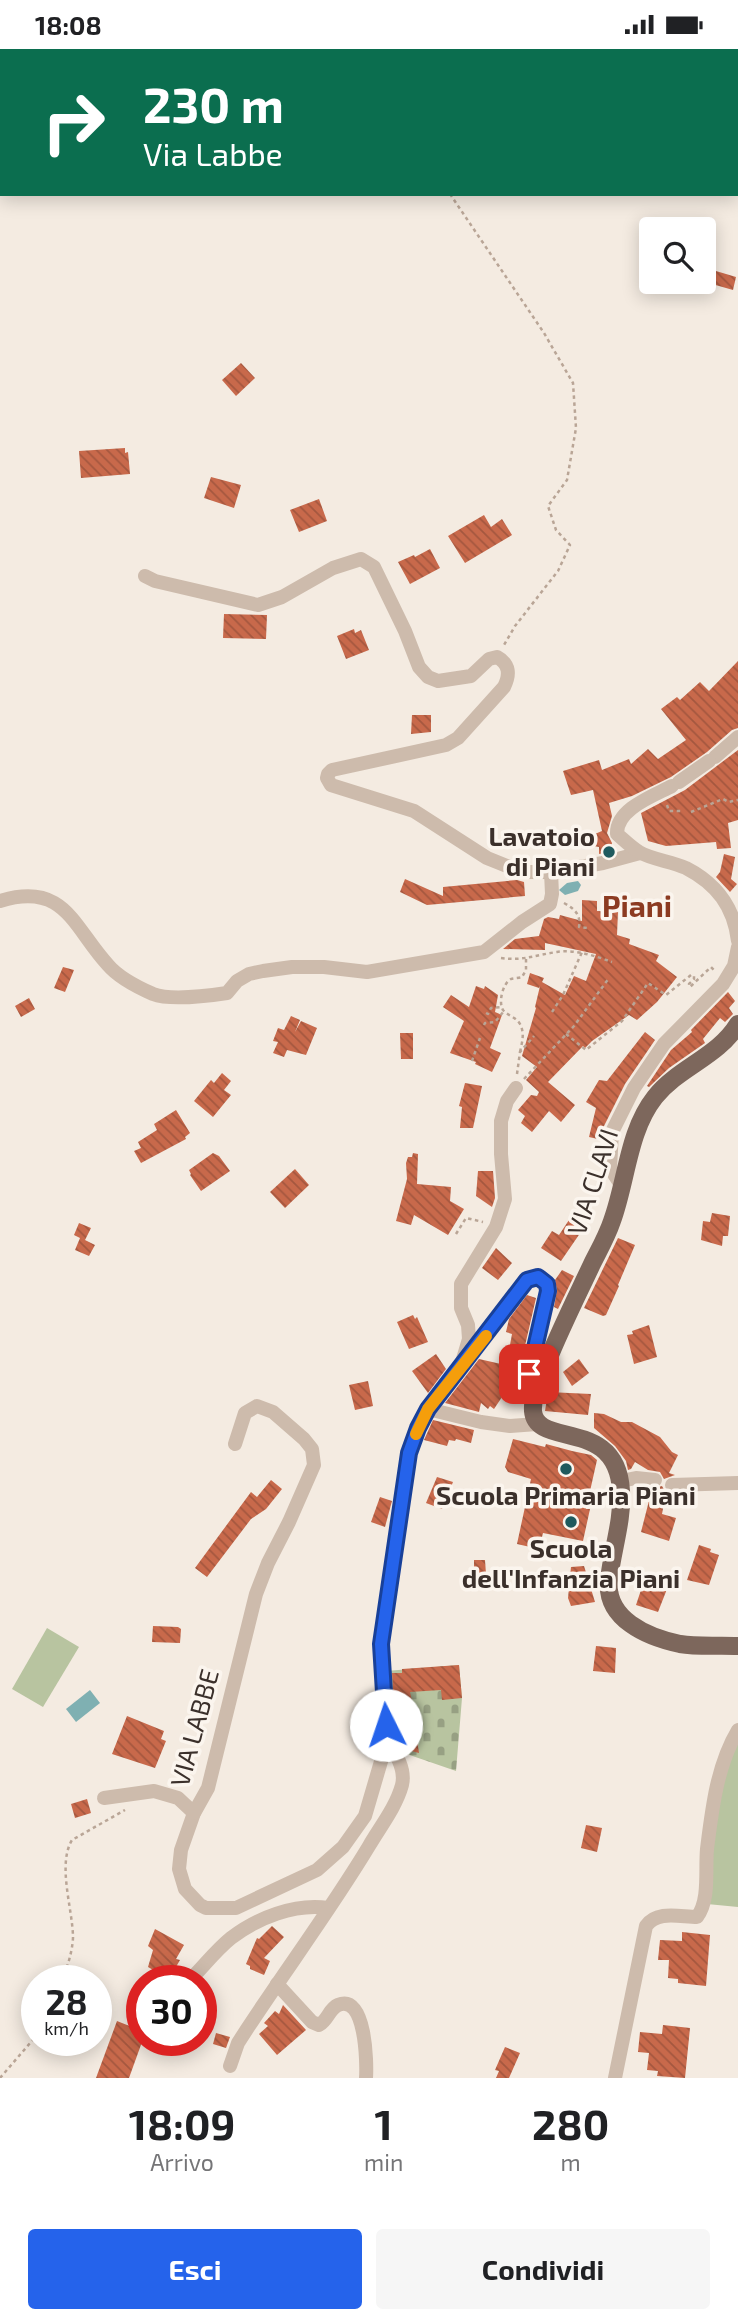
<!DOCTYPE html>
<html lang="it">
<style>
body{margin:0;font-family:"Exo 2",sans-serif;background:#f6f6f6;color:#202124;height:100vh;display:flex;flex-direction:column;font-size:26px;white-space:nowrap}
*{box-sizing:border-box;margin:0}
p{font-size:23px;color:#757577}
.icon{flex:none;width:38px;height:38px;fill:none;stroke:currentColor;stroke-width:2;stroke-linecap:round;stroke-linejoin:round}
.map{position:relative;height:2029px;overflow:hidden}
.side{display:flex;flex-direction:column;background:#fff;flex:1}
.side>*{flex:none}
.hud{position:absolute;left:0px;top:0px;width:738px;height:147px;box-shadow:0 4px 18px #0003;background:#0b6e4f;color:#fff;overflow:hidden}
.tools{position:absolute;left:639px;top:168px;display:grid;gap:14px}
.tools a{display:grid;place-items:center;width:77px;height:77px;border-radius:7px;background:#fff;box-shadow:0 4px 18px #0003;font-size:35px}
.speed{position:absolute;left:21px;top:1916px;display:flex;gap:14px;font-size:35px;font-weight:700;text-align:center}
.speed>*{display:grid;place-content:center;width:91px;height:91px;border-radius:50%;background:#fff;box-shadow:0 4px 18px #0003;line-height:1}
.speed small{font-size:18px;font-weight:400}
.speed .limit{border:10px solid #d22;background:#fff;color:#111}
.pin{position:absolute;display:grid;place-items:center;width:60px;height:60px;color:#fff;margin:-30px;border-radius:14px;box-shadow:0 4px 10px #0006}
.me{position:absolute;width:77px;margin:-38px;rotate:356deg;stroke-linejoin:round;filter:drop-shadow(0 0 5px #0008)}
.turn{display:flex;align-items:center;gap:24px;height:147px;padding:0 28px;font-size:32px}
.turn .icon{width:91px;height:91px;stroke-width:2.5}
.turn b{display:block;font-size:49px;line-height:60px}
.eta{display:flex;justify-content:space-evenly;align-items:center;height:119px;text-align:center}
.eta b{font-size:42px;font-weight:700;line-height:49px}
.action{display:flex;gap:14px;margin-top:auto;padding:14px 28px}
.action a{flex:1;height:80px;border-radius:7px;background:#2563eb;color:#fff;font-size:28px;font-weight:700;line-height:80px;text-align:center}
.action a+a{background:#f6f6f6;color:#202124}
.status{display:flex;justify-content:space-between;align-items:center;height:49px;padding:0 35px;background:#fff;direction:ltr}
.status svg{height:19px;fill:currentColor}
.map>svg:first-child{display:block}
.green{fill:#b8c4a0}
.cemetery{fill:url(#cemetery-stones)}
.water{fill:#7fb0b2}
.building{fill:url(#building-back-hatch)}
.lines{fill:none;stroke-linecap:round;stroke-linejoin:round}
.path{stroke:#b9a596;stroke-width:2.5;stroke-dasharray:3.5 3.5;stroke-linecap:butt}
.minor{stroke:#cdbbac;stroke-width:14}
.major{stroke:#7d675c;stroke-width:18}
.route-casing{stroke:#184099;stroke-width:18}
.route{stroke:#2563eb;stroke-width:12}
.slow{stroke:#f59e0b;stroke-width:12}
.poi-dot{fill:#1f5a5e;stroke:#fbf5ee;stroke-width:2.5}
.labels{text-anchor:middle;stroke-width:7;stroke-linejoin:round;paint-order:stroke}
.poi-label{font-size:26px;font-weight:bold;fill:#3b302b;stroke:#fbf5ee}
.street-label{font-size:26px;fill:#3b302b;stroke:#fbf5ee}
.quarter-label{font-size:30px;font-weight:bold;fill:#8c3b22;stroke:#fbf5ee}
</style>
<div class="status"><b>18:08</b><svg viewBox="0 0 49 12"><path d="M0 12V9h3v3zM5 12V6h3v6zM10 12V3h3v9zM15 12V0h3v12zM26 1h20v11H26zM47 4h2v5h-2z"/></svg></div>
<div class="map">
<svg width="738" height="2029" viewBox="0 0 738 2029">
<defs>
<pattern id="cemetery-stones" width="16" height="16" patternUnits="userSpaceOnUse" patternTransform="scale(1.75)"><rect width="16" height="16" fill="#b8c4a0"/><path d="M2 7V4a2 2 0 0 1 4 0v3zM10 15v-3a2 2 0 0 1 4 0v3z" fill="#97a083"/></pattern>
<pattern id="building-back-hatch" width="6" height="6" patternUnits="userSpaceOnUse" patternTransform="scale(1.75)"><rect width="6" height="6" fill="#c8694b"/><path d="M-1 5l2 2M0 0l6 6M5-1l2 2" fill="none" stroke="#a4573f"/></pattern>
</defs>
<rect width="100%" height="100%" fill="#f4ebe1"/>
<g class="green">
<path d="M47,1579L79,1598L43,1658L12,1640Z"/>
<path d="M738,1687V1858L707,1855L719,1747Z"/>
</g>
<path class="cemetery" d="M459,1616L462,1649L456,1722L398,1702L397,1687L391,1666L386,1622Z"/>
<g class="water">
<path d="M578,832L581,836L578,842L565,846L559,841L567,834Z"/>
<path d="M90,1641L100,1654L76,1673L66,1660Z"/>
</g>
<g class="building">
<path d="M716,222L736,228L733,241L712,235Z"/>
<path d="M241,314L255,329L236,347L222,331Z"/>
<path d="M125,399V404L128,403L130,425L81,429L79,402Z"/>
<path d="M211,428L241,436L234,459L204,449Z"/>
<path d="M319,450L327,472L299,483L290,461Z"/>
<path d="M484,466L491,478L502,470L512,486L465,514L448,487Z"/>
<path d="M430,500L440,519L410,535L398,513L414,506L415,508Z"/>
<path d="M224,565L267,566L266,590L223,589Z"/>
<path d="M354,580L355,584L361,581L369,601L346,610L337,587Z"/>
<path d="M738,612V679L732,681L707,703L671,728L632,747L609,754L612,767L607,784L612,794L611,802L599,805V798L587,796L590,787L602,782L593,741L571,746L563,722L599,711L602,721L629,710L631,715L648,700L658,710L686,691L661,660L677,648L680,651L700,633L709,642Z"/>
<path d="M412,666H431V683L411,685Z"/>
<path d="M738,701V771L728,774L731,799L717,800L716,793L666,797L648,792L641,764L685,741Z"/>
<path d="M724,805L735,808L731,830L737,835L730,843L716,828L720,823Z"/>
<path d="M405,830L443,847V838L517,831L524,833L525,847L427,856L400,843Z"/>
<path d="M582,851L597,852V862L618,863L617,886L630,890L629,895L659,906L656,912L677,928L657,953L637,971L629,966L592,992L585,999L583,997L548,1033L575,1056L561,1073L549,1062L532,1083L521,1074L525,1067L518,1061L531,1046L537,1047L539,1043L526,1031L537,1018L522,1007L536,959L535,958L540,937L539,939L527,935L530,924L544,929L542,933L565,946L574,927L586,932L596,905L545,894V901L503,900L515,890L539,887L544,870L548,868L559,870L560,866L582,872Z"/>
<path d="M63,918L74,921L65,943L54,939Z"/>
<path d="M476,937L484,940L485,937L498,946L495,963L502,966L490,999L501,1004L492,1023L475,1015L476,1013L450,1004L464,972L443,958L451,946L469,958Z"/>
<path d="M728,943L735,952L729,959L733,965L725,973L720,969L703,990L705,994L669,1019L649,1038L647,1037L671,1001L692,983L691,981Z"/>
<path d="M29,949L35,960L21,968L15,957Z"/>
<path d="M291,967L300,971L295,983L301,972L317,979L306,1006L287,1001L284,1008L273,1004L278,993L273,992L278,979L284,981Z"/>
<path d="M645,983L655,991L625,1035L603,1079L602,1091L589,1088L596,1059L586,1053L599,1031L607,1032Z"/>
<path d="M400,984H413V1010H401Z"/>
<path d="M222,1024L231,1032L224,1041L231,1046L213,1068L194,1052L211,1031L214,1034Z"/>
<path d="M465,1034L482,1037L473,1079H460L462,1058L459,1057Z"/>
<path d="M176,1061L190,1084L185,1088L186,1090L141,1114L134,1102L141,1099L138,1093L157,1081L154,1075Z"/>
<path d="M213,1104L219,1107L230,1122L201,1142L190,1126L191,1125L189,1121Z"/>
<path d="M413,1104L418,1105L417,1135L451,1138L450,1152L464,1160L448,1186L414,1166L411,1176L396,1172L407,1130L406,1114L408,1108H412Z"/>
<path d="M295,1120L309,1136L285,1159L270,1143Z"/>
<path d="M478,1122H493L495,1149L492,1158L476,1147Z"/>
<path d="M712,1164L730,1167L728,1187H723L722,1197L701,1191L703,1172L710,1173Z"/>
<path d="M571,1168L585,1177L561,1212L541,1199L552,1182L559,1186Z"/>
<path d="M79,1174L91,1179L85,1191L81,1189L95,1196L89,1207L75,1201L80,1189L74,1186Z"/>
<path d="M618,1189L635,1196L618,1236L619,1237L606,1266L603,1267L584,1259Z"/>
<path d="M496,1199L512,1214L498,1231L482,1219Z"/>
<path d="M562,1221L574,1227L558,1260L554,1258L557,1241L555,1231Z"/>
<path d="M527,1246L536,1249L524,1301L510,1296L512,1285L506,1283L509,1270Z"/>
<path d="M413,1266L415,1270L417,1268L428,1293L409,1300L397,1273Z"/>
<path d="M649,1276L657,1308L634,1315L627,1286L633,1285L632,1282Z"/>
<path d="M436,1305L446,1320L428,1344L412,1322Z"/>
<path d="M479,1310L501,1315L516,1327L494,1360L490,1357L488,1360L481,1354L479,1363L445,1354Z"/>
<path d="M579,1310L589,1324L572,1337L563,1323Z"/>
<path d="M368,1332L373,1357L355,1361L349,1336Z"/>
<path d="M548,1343L591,1345L588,1366L545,1362Z"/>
<path d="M594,1364L604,1365L621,1373H632L660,1388L672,1403L678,1406L669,1424L675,1426L664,1430L660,1423L648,1421L635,1413L631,1420L628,1421L626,1412L615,1397L594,1379Z"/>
<path d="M433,1371L474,1381L471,1394L456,1390L455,1392L449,1391L447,1397L424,1391Z"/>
<path d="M513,1390L545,1398L546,1395L572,1402L591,1406L597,1411L586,1460H590L583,1492L543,1484L539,1500L517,1495L531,1430L508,1423L505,1418Z"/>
<path d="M437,1428L453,1433L442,1460L426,1454Z"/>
<path d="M271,1431L282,1440L266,1460L251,1470L207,1528L195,1519L251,1443L257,1448Z"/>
<path d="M662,1437L666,1444L662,1465L676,1469L669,1492L641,1483L652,1440Z"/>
<path d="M380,1448L392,1452L385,1478L371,1473Z"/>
<path d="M699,1496L711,1500L710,1503L719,1506L709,1536L687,1531Z"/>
<path d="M474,1511H485L486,1525L474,1526Z"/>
<path d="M584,1517L595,1553L571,1557L568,1549L571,1518Z"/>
<path d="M644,1532L667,1540L658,1563L636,1556Z"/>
<path d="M153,1577L178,1578L181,1580L180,1594L152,1593Z"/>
<path d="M596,1597L616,1599L615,1624L593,1622Z"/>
<path d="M459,1616L462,1649L442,1651L441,1641L410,1643L412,1652L394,1656L392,1624H402V1620Z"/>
<path d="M405,1654H411L414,1684H416L419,1704L404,1700L401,1696Z"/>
<path d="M127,1667L164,1682L161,1690L166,1692L155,1719L112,1705Z"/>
<path d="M87,1750L91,1764L75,1769L71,1755Z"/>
<path d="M586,1776L602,1779L597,1803L581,1799Z"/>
<path d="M272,1877L284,1888L264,1909L270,1912L264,1926L250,1920V1917L246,1915L257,1889L259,1890Z"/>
<path d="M155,1880L184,1896L176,1910L180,1911L169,1930L148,1918L153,1901L148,1897Z"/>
<path d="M682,1883L710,1886L706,1937L678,1934V1930L668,1929L669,1911H658L660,1891L682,1892Z"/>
<path d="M283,1956L306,1981L277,2006L259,1985L268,1977L264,1974L275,1962L279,1965Z"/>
<path d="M117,1972L142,1982V1993L129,2029H96Z"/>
<path d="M663,1976L690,1979L685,2029L657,2027L658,2022L647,2021L649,2004L638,2003L640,1983L662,1985Z"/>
<path d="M216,1984L230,1988L226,1999L213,1995Z"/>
<path d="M505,1998L520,2004L509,2029H496L499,2022L495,2021Z"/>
</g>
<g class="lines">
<g class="path">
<path d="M370,2L373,0"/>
<path d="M450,145L544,284L573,334L576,379L567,431L548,457L556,481L570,496L558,522L515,577L504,596"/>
<path d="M667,756L669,762H683"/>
<path d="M691,763L723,750L729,753L738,751"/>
<path d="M564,854C575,860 581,866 579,878L587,879L588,882"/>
<path d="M501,909C524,912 535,906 557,903C574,900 596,907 612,913"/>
<path d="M552,963L563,946L582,903"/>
<path d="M486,964L488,965L491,959L502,958"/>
<path d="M484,976L485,974L495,973L504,962"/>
<path d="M566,985L586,1001L622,972L648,934L666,946L691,926L694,927V930L689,935L690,938L711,918L714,921"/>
<path d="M520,1003C522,993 525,985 520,975C516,968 508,967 503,961C498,953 503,934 511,930C515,929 519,929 522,928L526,921V910"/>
<path d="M472,1012L480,989"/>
<path d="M517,1025L520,1003L534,987"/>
<path d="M524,1030L574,977L609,929"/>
<path d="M456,1185L466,1169L483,1173"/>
<path d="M62,1932C67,1918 72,1905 73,1889C73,1861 57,1816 72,1791L125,1761"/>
<path d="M0,2029L37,1986"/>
</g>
<g class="minor">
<path d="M145,527L155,532L258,556L282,548L333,519L361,510L374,518L405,582L419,618L428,628L438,632L471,627L489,610L497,608C510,615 510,626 504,638L458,689L446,696L332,721L328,725L327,729L331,736L414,762L487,809L522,823H551L603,814L640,804"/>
<path d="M715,708L738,688"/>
<path d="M679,733L709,712"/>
<path d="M672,737C653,747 616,760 617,785C624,791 631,798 639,803C653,811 671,812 686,819C717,835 734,858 738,892"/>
<path d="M0,852C65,832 73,878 108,916C119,929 137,938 153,945C171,952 207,947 227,944L237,932L249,925L263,922L292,918H324L367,923L484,903L522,873L550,855L552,845L551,823"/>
<path d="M623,1139L610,1119L612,1083L634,1039L664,995L723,935L734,917L738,898"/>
<path d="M463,1310L469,1290L468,1276L461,1259V1235L496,1178L505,1150L501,1105V1072L507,1052L516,1039"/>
<path d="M428,1360L481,1373L510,1377L537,1375"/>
<path d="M235,1395L245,1364L257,1357L273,1363L304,1390L312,1400L314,1416L289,1473L268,1514L256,1545L208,1739L194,1764L181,1801L179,1820L185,1840L200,1856L206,1859H236L317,1821L343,1798L365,1767L387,1692L381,1595L409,1404L418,1379L428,1360L527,1231L534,1228L542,1229L548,1239L529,1325L538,1337"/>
<path d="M621,1432L636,1429L655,1431"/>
<path d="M672,1436L738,1434"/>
<path d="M104,1749L154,1742L178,1749L194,1764"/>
<path d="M189,1932C203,1918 216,1901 231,1889C257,1869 295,1854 328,1859"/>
<path d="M277,1935L312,1973L319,1976C328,1971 329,1960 338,1956C366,1944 367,2014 366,2029"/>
<path d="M230,2017L238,1994L247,1980C287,1919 331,1860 369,1797C380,1778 396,1758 402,1736C406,1720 396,1704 387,1692"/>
<path d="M615,2029L646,1877C657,1861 680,1868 697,1868C710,1851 705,1821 707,1800C712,1760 717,1716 738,1681"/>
</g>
<path class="major" d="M738,975C718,1008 679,1018 655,1048C628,1082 627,1131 612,1172C607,1187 599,1201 592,1215C577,1247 561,1279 548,1311C542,1327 532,1344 533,1362C536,1400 617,1367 621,1442C623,1471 612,1502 609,1531C605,1570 647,1588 680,1595C698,1598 719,1596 738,1597"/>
</g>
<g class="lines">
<defs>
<path id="route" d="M386,1676L381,1595L409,1404L418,1379L428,1360L527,1231L538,1228L547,1235L548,1242L529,1325"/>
</defs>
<use href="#route" class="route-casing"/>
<use href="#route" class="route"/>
<path class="slow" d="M416,1385L428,1360L486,1287"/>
</g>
<g class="poi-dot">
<circle cx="609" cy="803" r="7"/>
<circle cx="566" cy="1420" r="7"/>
<circle cx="571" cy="1473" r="7"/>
</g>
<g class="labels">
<g class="poi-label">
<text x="595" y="797" text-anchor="end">Lavatoio<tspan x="595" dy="30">di Piani</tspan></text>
<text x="566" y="1456">Scuola Primaria Piani</text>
<text x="571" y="1509">Scuola<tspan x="571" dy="30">dell'Infanzia Piani</tspan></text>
</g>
<g class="street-label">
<text transform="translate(593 1133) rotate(-72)" y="9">VIA CLAVI</text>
<text transform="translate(195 1679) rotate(-75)" y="9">VIA LABBE</text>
</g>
<g class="quarter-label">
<text x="637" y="868">Piani</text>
</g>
</g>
</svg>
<div class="tools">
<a><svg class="icon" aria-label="search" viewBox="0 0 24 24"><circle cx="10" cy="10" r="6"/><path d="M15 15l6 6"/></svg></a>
</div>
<div class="speed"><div>28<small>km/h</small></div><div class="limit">30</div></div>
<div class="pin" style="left:529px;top:1325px;background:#d93025"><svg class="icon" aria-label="arrive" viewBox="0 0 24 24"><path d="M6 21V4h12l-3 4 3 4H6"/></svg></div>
<svg class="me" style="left:386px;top:1676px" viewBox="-20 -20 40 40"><circle r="19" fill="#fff"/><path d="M0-13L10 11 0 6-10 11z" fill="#2563eb"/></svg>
<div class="hud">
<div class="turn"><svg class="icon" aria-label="right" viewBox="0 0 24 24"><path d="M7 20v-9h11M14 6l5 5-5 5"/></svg><div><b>230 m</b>Via Labbe</div></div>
</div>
</div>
<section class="side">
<div class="eta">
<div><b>18:09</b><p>Arrivo</p></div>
<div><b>1</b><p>min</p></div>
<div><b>280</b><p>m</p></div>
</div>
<div class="action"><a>Esci</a><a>Condividi</a></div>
</section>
